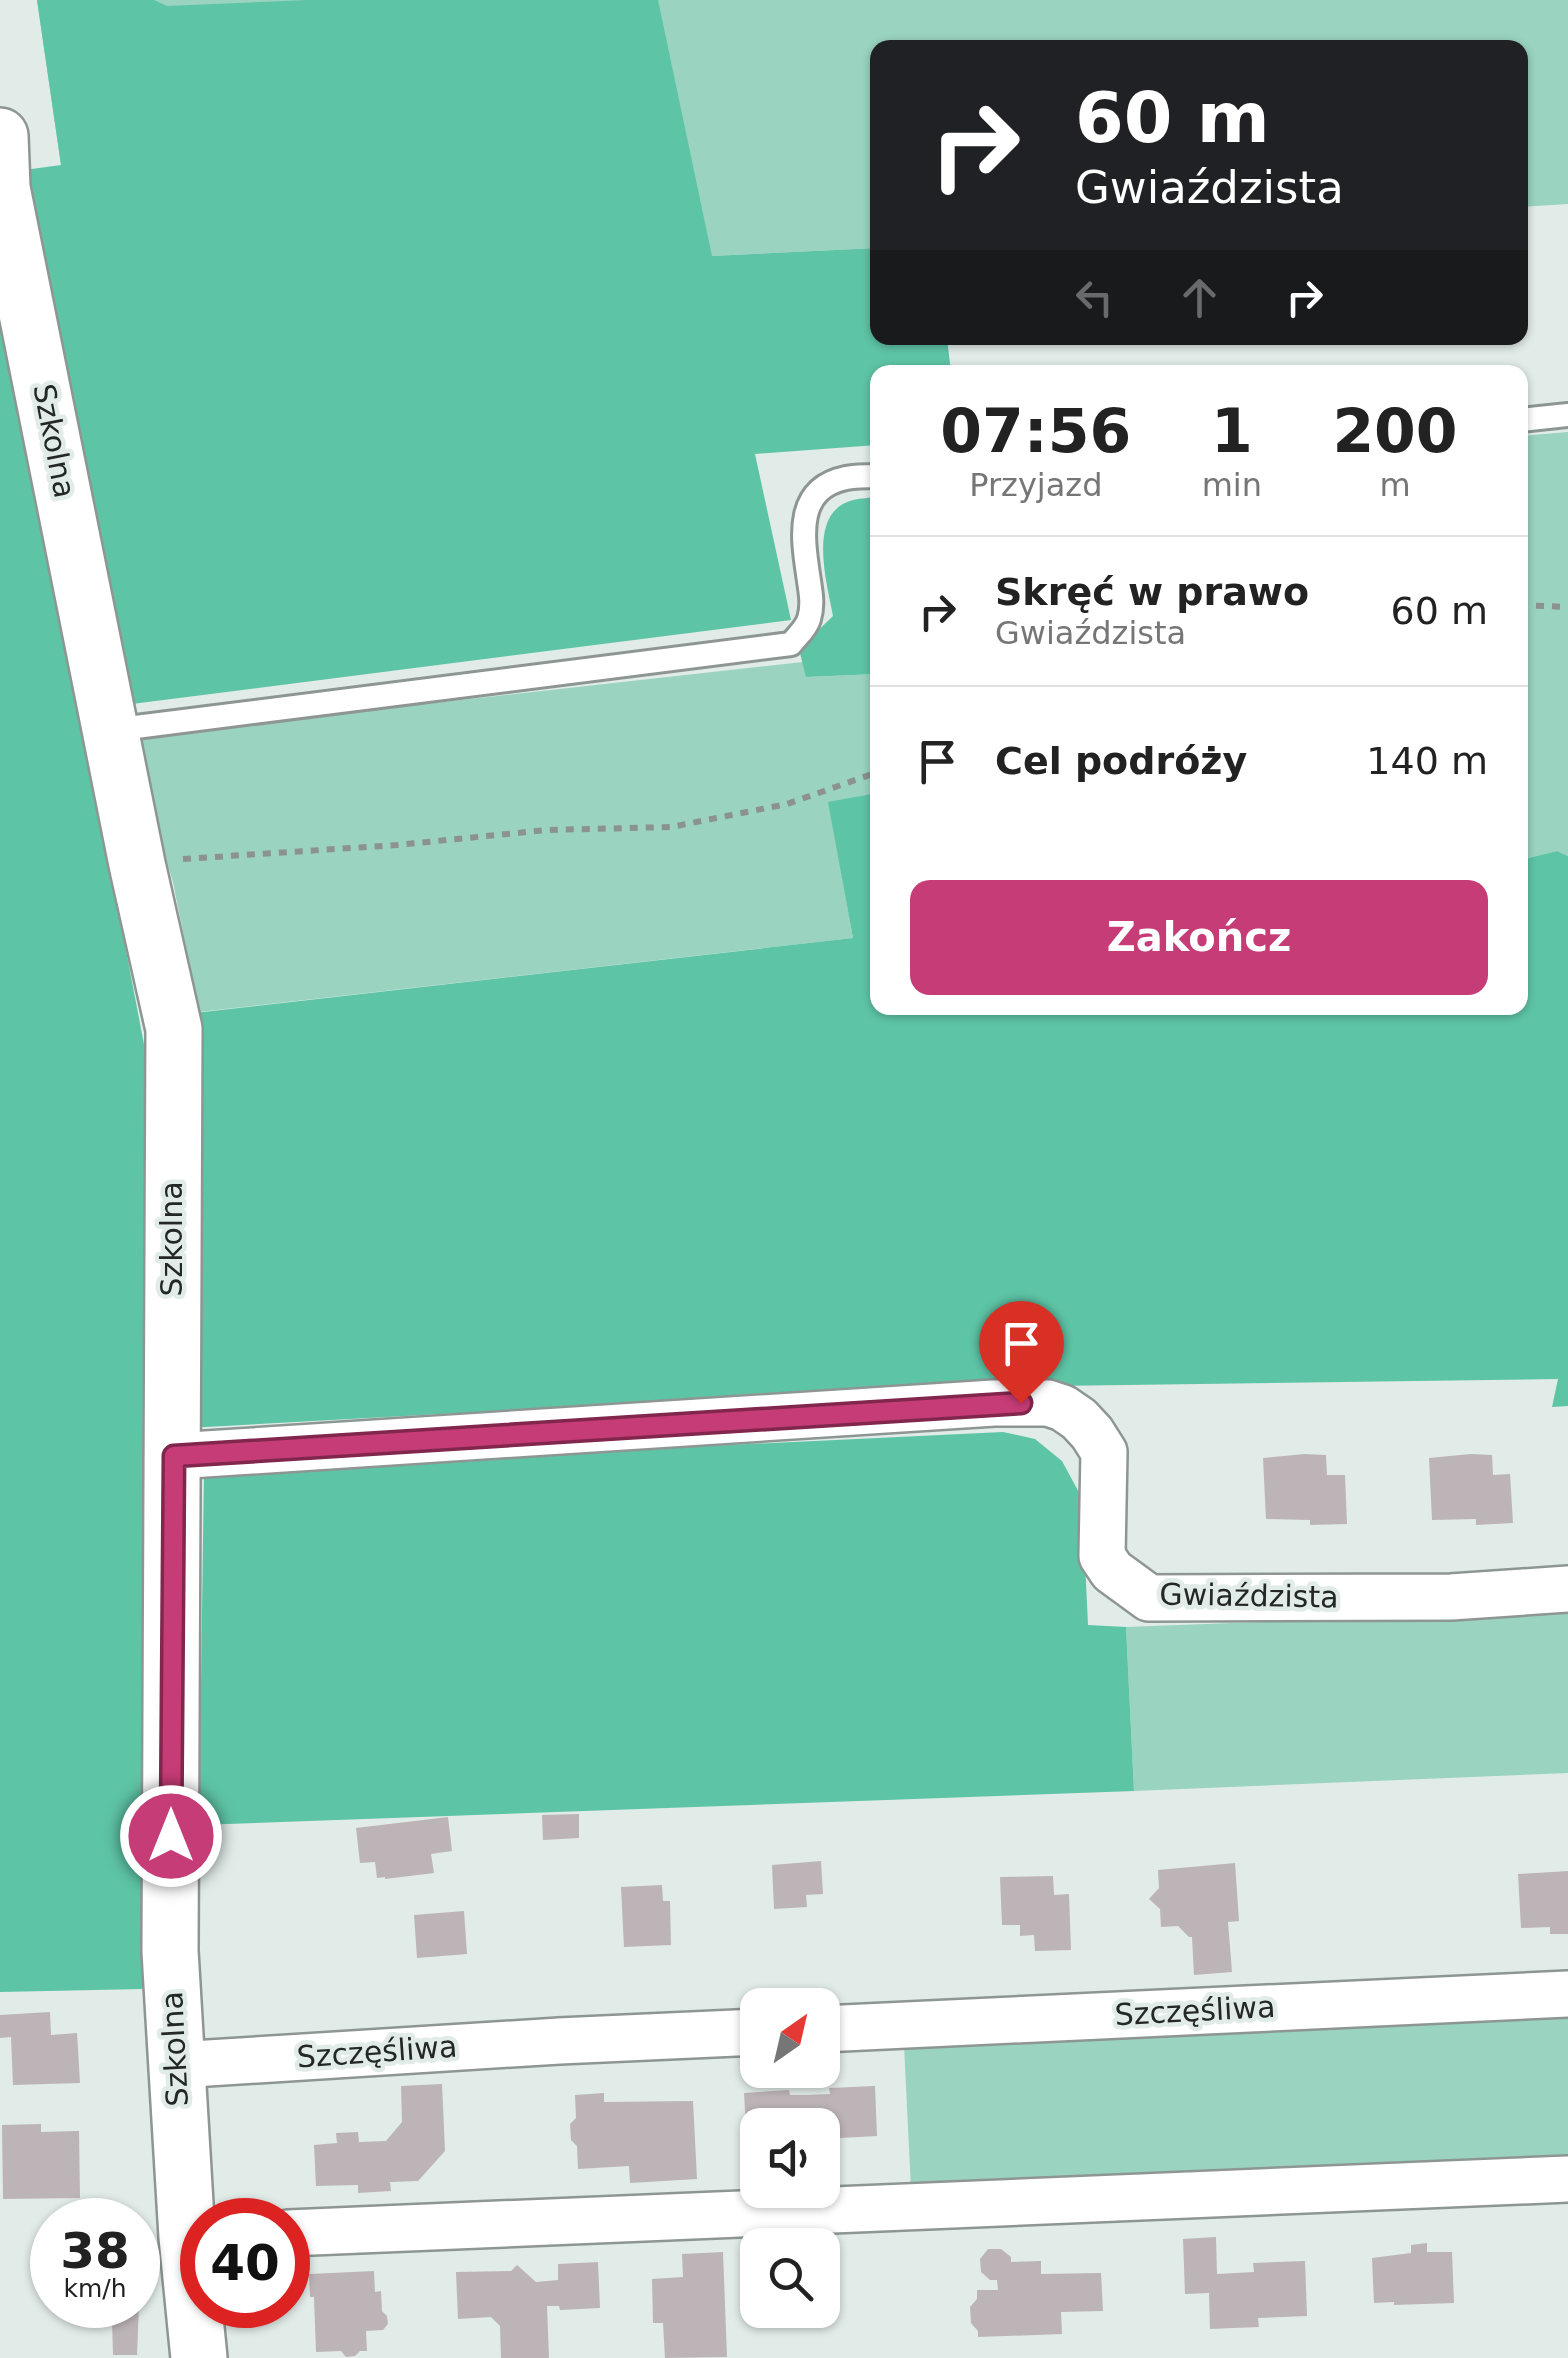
<!DOCTYPE html>
<html lang="pl">
<meta charset="utf-8">
<style>
body{margin:0;font-family:"DejaVu Sans",sans-serif;background:#f2f2f2;color:#222;height:100vh;display:flex;flex-direction:column;font-size:38px;white-space:nowrap}
*{box-sizing:border-box;margin:0}
p{font-size:32px;color:#767676}
.icon{flex:none;width:55px;height:55px;fill:none;stroke:currentColor;stroke-width:2;stroke-linecap:round;stroke-linejoin:round}
.map{position:relative;flex:1;overflow:hidden}
.panel{position:absolute;left:870px;top:365px;width:658px;height:650px;display:flex;flex-direction:column;background:#fff;border-radius:20px;box-shadow:0 2px 8px #0004}
.panel>*{flex:none}
.guide{position:absolute;left:870px;top:40px;width:658px;height:305px;border-radius:20px;box-shadow:0 2px 8px #0004;background:#202124;color:#fff;overflow:hidden}
.needle{width:65px;rotate:34deg}
.controls{position:absolute;left:740px;top:1988px;display:grid;gap:20px}
.controls a{display:grid;place-items:center;width:100px;height:100px;border-radius:20px;background:#fff;box-shadow:0 2px 8px #0004;font-size:50px}
.speed{position:absolute;left:30px;top:2198px;display:flex;gap:20px;font-size:50px;font-weight:700;text-align:center}
.speed>*{display:grid;place-content:center;width:130px;height:130px;border-radius:50%;background:#fff;box-shadow:0 2px 8px #0004;line-height:1}
.speed small{font-size:25px;font-weight:400}
.speed .limit{border:15px solid #d22;background:#fff;color:#111}
.pin{position:absolute;display:grid;place-items:center;width:85px;height:85px;color:#fff;margin:-102px -42px;border-radius:50% 50% 50% 0;rotate:-45deg;box-shadow:0 0 10px #0007}
.pin .icon{rotate:45deg}
.me{position:absolute;width:110px;margin:-55px;rotate:0deg;stroke-linejoin:round;filter:drop-shadow(0 0 8px #0008)}
.turn{display:flex;align-items:center;gap:35px;height:210px;padding:0 40px;font-size:45px}
.turn .icon{width:130px;height:130px;stroke-width:2.5}
.turn b{display:block;font-size:70px;line-height:85px}
.lanes{display:flex;align-items:center;height:95px;padding:0 40px;background:#0003;justify-content:center;gap:50px;direction:ltr}
.lanes .off{opacity:.35}
.eta{display:flex;justify-content:space-evenly;align-items:center;height:170px;text-align:center}
.eta b{font-size:60px;font-weight:600;line-height:70px}
.cta{display:flex;gap:20px;margin-top:auto;padding:20px 40px}
.cta a{flex:1;height:115px;border-radius:20px;background:#c63c76;color:#fff;font-size:40px;font-weight:600;line-height:115px;text-align:center}
ul{padding:0;list-style:none}
li{display:flex;align-items:center;gap:30px;height:150px;padding:0 40px;border-top:2px solid #e0e0e0}
li div{flex:1}
li b{display:block;font-size:38px}
li em{font-style:normal}
.map>svg:first-child{display:block}
.green{fill:#9ad3c0}
.forest{fill:#5ec4a6}
.building{fill:#bdb4b7}
.lines{fill:none;stroke-linecap:round;stroke-linejoin:round}
.lane-casing{stroke:#8e9693;stroke-width:28}
.street-casing{stroke:#8e9693;stroke-width:50}
.secondary-casing{stroke:#8e9693;stroke-width:60}
.path{stroke:#8b928f;stroke-width:6;stroke-dasharray:8 8;stroke-linecap:butt}
.lane{stroke:#fff;stroke-width:22}
.street{stroke:#fff;stroke-width:45}
.secondary{stroke:#fff;stroke-width:55}
.route-casing{stroke:#81274d;stroke-width:25}
.route{stroke:#c63c76;stroke-width:18}
.labels{text-anchor:middle;stroke-width:9;stroke-linejoin:round;paint-order:stroke}
.street-label{font-size:30px;fill:#232725;stroke:#e1ebe7}
</style>
<div class="map">
<svg width="1568" height="2358" viewBox="0 0 1568 2358">
<rect width="100%" height="100%" fill="#e1ebe7"/>
<g class="green">
<path d="M37,0H1568V204L1520,207V48H878L877,248L712,256L61,165Z"/>
<path d="M1568,432V856L1557,851L1520,860V436Z"/>
<path d="M803,662L807,677L877,674V793L829,803L853,938L199,1012L173,882L129,737Z"/>
<path d="M1568,1610V1773L1134,1791L1126,1627Z"/>
<path d="M1568,2014V2163L911,2189L904,2045Z"/>
</g>
<g class="forest">
<path d="M37,0H154L167,6L308,0H658L712,256L877,248L878,338H947L951,372H878L877,445L755,454L791,620L124,705L17,171L61,165Z"/>
<path d="M0,290L150,1076L149,1820L142,1989L0,1992Z"/>
<path d="M877,497V674L806,677L799,649L833,616C827,583 806,512 853,500C861,498 870,498 877,497Z"/>
<path d="M877,793L878,1008H1520V860L1557,851L1568,856V1406L1552,1407L1558,1379L912,1388L188,1428L186,1014L853,938L828,802Z"/>
<path d="M1003,1432L1035,1439L1062,1461L1082,1498L1088,1625L1126,1627L1134,1791L199,1825L204,1470Z"/>
</g>
<g class="building">
<path d="M1305,1454L1326,1455L1327,1475H1345L1347,1524L1310,1525V1520L1266,1519L1263,1458Z"/>
<path d="M1471,1454L1492,1455L1493,1475L1510,1474L1513,1523L1476,1525V1519L1432,1520L1429,1458Z"/>
<path d="M579,1814V1838L543,1840L542,1815Z"/>
<path d="M448,1817L452,1851L431,1854L434,1873L385,1879V1877L377,1878L375,1862L360,1863L356,1828Z"/>
<path d="M821,1861L823,1894L806,1895L807,1907L774,1909L772,1865Z"/>
<path d="M1235,1863L1239,1921L1228,1922L1232,1972L1194,1975L1192,1937H1189L1178,1926L1161,1927L1160,1909L1149,1899L1159,1888L1158,1870Z"/>
<path d="M1568,1871V1934H1550V1927L1521,1928L1518,1874Z"/>
<path d="M1053,1876L1054,1895L1069,1894L1071,1950L1035,1951L1034,1935L1020,1936V1925H1002L1000,1877Z"/>
<path d="M662,1885L663,1901H670L671,1945L624,1947L621,1887Z"/>
<path d="M464,1911L467,1954L417,1958L414,1915Z"/>
<path d="M50,2012L51,2035L77,2033L80,2083L13,2085L11,2037L0,2038V2015Z"/>
<path d="M442,2084L445,2151L418,2181L390,2182L391,2191L358,2193V2185L316,2186L314,2145L337,2143L336,2133L358,2132L359,2142L386,2141L402,2122L401,2086Z"/>
<path d="M875,2086L877,2136L822,2139V2125H758V2142L747,2143L744,2093L789,2090L790,2095H807L830,2094L829,2088Z"/>
<path d="M604,2093V2102L693,2101L697,2179L630,2183L629,2166L578,2169L577,2146L571,2140L570,2124L576,2118L575,2095Z"/>
<path d="M41,2124V2132L79,2131L80,2198L3,2199L2,2125Z"/>
<path d="M1216,2237L1217,2274L1254,2272L1253,2263L1305,2261L1307,2316L1258,2318L1259,2327L1210,2329L1209,2293L1185,2294L1183,2239Z"/>
<path d="M1427,2243V2252H1452L1454,2303L1394,2305V2302L1374,2303L1372,2258L1411,2253V2245Z"/>
<path d="M988,2249H1001L1011,2257V2262L1041,2261V2274L1101,2273L1103,2311L1061,2312L1062,2334L978,2337V2331L971,2323L970,2307L977,2299V2290H998L997,2280H990L981,2272L980,2259Z"/>
<path d="M723,2252L727,2357L665,2358L663,2323H653L652,2279L683,2277L682,2254Z"/>
<path d="M598,2262L600,2308L560,2310L559,2306H547L549,2358H501L500,2326L491,2317L458,2319L456,2272L511,2271L517,2265L536,2282L558,2280V2264Z"/>
<path d="M374,2271L375,2292L381,2291L382,2311L387,2316L388,2324L383,2330L366,2331L367,2351H360L355,2356L346,2357L341,2351L316,2352L314,2297H310L309,2274Z"/>
<path d="M99,2305H139L137,2355H113L112,2320H99Z"/>
</g>
<g class="lines">
<defs>
<g id="lane">
<path d="M1520,420L1568,415"/>
<path d="M112,730L791,644C797,636 806,629 809,619C813,606 811,594 809,581C803,540 793,489 846,478C856,476 867,476 878,476"/>
</g>
<g id="street">
<path d="M174,1456L994,1403H1048L1063,1408L1079,1419L1092,1433L1104,1452L1102,1556L1112,1571L1149,1598L1451,1597L1568,1589"/>
<path d="M822,2029L1568,1994"/>
<path d="M176,2065L559,2041L758,2032"/>
<path d="M288,2233L1568,2179"/>
</g>
<path id="secondary" d="M0,136L2,188L137,864L174,1029L170,1951L187,2237L199,2358"/>
</defs>
<use href="#lane" class="lane-casing"/>
<use href="#street" class="street-casing"/>
<use href="#secondary" class="secondary-casing"/>
<g class="path">
<path d="M1520,605L1568,607"/>
<path d="M183,859L397,845L547,830L671,827L787,804L878,772"/>
</g>
<use href="#lane" class="lane"/>
<use href="#street" class="street"/>
<use href="#secondary" class="secondary"/>
</g>
<g class="lines">
<defs>
<path id="route" d="M171,1836L174,1456L1021,1403"/>
</defs>
<use href="#route" class="route-casing"/>
<use href="#route" class="route"/>
</g>
<g class="labels">
<g class="street-label">
<text transform="translate(54 441) rotate(79)" y="10">Szkolna</text>
<text transform="translate(172 1239) rotate(-90)" y="10">Szkolna</text>
<text transform="translate(1249 1596) rotate(1)" y="10">Gwiaździsta</text>
<text transform="translate(1195 2011) rotate(-3)" y="10">Szczęśliwa</text>
<text transform="translate(175 2049) rotate(-93)" y="10">Szkolna</text>
<text transform="translate(377 2052) rotate(-4)" y="10">Szczęśliwa</text>
</g>
</g>
</svg>
<div class="controls">
<a><svg class="needle" viewBox="-14 -14 28 28"><path d="M0-13l5 13h-10z" fill="#e53935"/><path d="M0 13l5-13h-10z" fill="#767676"/></svg></a>
<a><svg class="icon" aria-label="sound" viewBox="0 0 24 24"><path d="M4 9h4l5-4v14l-5-4H4zM17 9q2 3 0 6"/></svg></a>
<a><svg class="icon" aria-label="search" viewBox="0 0 24 24"><circle cx="10" cy="10" r="6"/><path d="M15 15l6 6"/></svg></a>
</div>
<div class="speed"><div>38<small>km/h</small></div><div class="limit">40</div></div>
<div class="pin" style="left:1021px;top:1403px;background:#d93025"><svg class="icon" aria-label="arrive" viewBox="0 0 24 24"><path d="M6 21V4h12l-3 4 3 4H6"/></svg></div>
<svg class="me" style="left:171px;top:1836px" viewBox="-20 -20 40 40"><circle r="17" fill="#c63c76" stroke="#fff" stroke-width="3"/><path d="M0-11L8 9 0 5-8 9z" fill="#fff"/></svg>
<div class="guide">
<div class="turn"><svg class="icon" aria-label="right" viewBox="0 0 24 24"><path d="M7 20v-9h11M14 6l5 5-5 5"/></svg><div><b>60 m</b>Gwiaździsta</div></div>
<div class="lanes"><svg class="icon off" aria-label="left" viewBox="0 0 24 24"><path d="M17 20v-9H6M10 6l-5 5 5 5"/></svg><svg class="icon off" aria-label="ahead" viewBox="0 0 24 24"><path d="M12 20V5M6 11l6-6 6 6"/></svg><svg class="icon" aria-label="right" viewBox="0 0 24 24"><path d="M7 20v-9h11M14 6l5 5-5 5"/></svg></div>
</div>
<section class="panel">
<div class="eta">
<div><b>07:56</b><p>Przyjazd</p></div>
<div><b>1</b><p>min</p></div>
<div><b>200</b><p>m</p></div>
</div>
<ul>
<li><svg class="icon" aria-label="right" viewBox="0 0 24 24"><path d="M7 20v-9h11M14 6l5 5-5 5"/></svg><div><b>Skręć w prawo</b><p>Gwiaździsta</p></div><em>60 m</em></li>
<li><svg class="icon" aria-label="arrive" viewBox="0 0 24 24"><path d="M6 21V4h12l-3 4 3 4H6"/></svg><div><b>Cel podróży</b></div><em>140 m</em></li>
</ul>
<div class="cta"><a>Zakończ</a></div>
</section>
</div>
